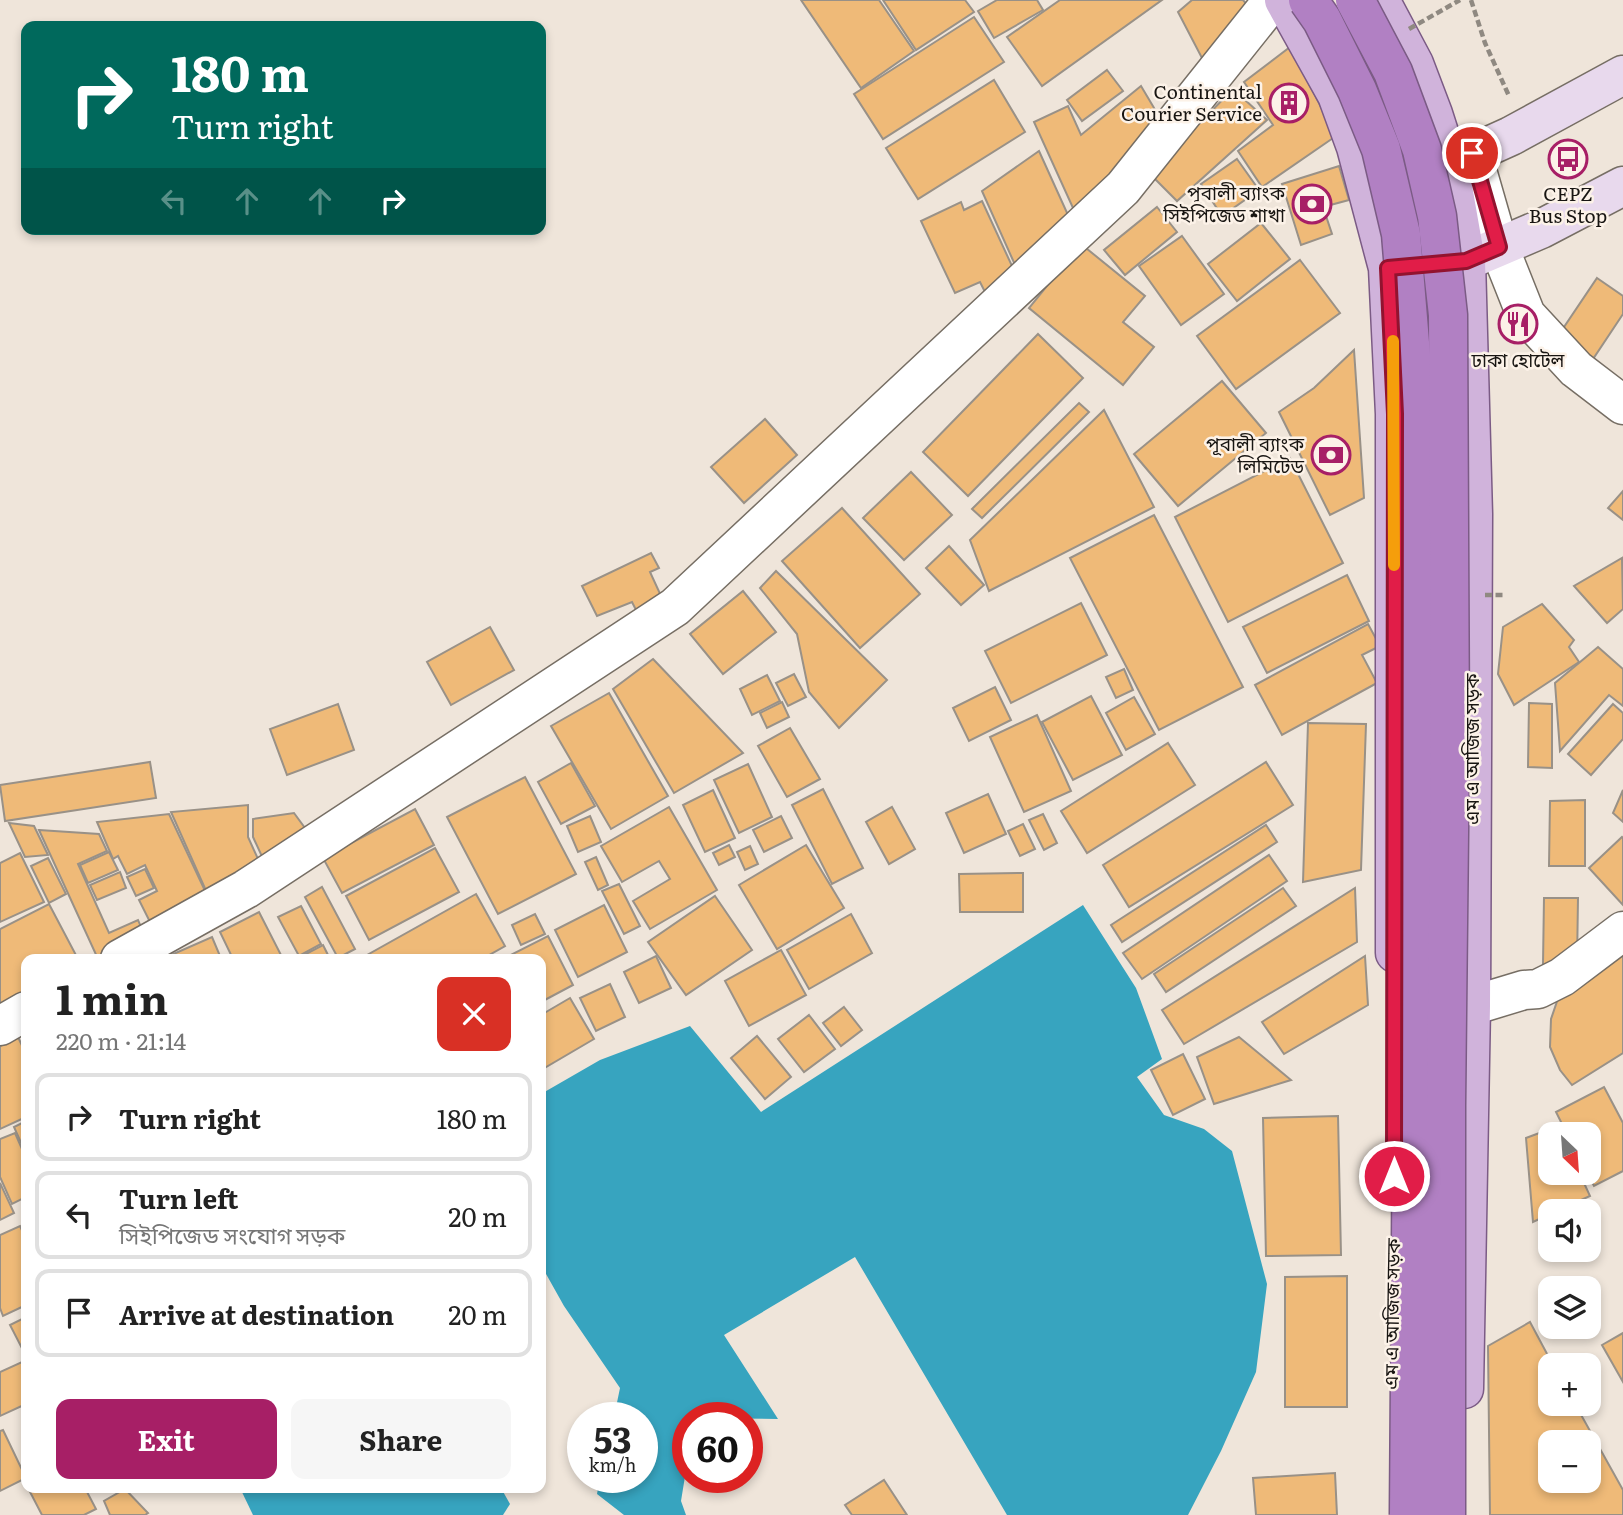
<!DOCTYPE html>
<meta charset="utf-8">
<style>
body{margin:0;font-family:Literata,"Noto Sans Bengali",serif;background:#f6f6f6;color:#222;height:100vh;display:flex;flex-direction:column;font-size:26px;white-space:nowrap}
*{box-sizing:border-box;margin:0}
p{font-size:23px;color:#767676}
.icon{flex:none;width:38px;height:38px;fill:none;stroke:currentColor;stroke-width:2;stroke-linecap:round;stroke-linejoin:round}
.map{position:relative;flex:1;overflow:hidden}
.details{position:absolute;left:21px;top:954px;width:525px;height:539px;display:flex;flex-direction:column;background:#fff;border-radius:14px;box-shadow:0 4px 10px #0003}
.details>*{flex:none}
.top-card{position:absolute;left:21px;top:21px;width:525px;height:214px;border-radius:14px;box-shadow:0 4px 10px #0003;background:#00695c;color:#fff;overflow:hidden}
.needle{width:46px;rotate:155deg}
.fabs{position:absolute;left:1538px;top:1122px;display:grid;gap:14px}
.fabs a{display:grid;place-items:center;width:63px;height:63px;border-radius:14px;background:#fff;box-shadow:0 4px 10px #0003;font-size:35px}
.speed{position:absolute;left:567px;top:1402px;display:flex;gap:14px;font-size:35px;font-weight:700;text-align:center}
.speed>*{display:grid;place-content:center;width:91px;height:91px;border-radius:50%;background:#fff;box-shadow:0 4px 10px #0003;line-height:1}
.speed small{font-size:18px;font-weight:400}
.speed .limit{border:10px solid #d22;background:#fff;color:#111}
.pin{position:absolute;display:grid;place-items:center;width:60px;height:60px;color:#fff;margin:-30px;border:4px solid #fff;border-radius:50%;box-shadow:0 2px 7px #0007}
.me{position:absolute;width:77px;margin:-38px;rotate:0deg;stroke-linejoin:round;filter:drop-shadow(0 0 5px #0008)}
.turn{display:flex;align-items:center;gap:24px;height:147px;padding:0 35px;font-size:32px}
.turn .icon{width:91px;height:91px;stroke-width:2.5}
.turn b{display:block;font-size:49px;line-height:60px}
.lanes{display:flex;align-items:center;height:66px;padding:0 35px;background:#0003;justify-content:center;gap:35px;direction:ltr}
.lanes .off{opacity:.35}
.round{display:grid;place-items:center;flex:none;width:74px;height:74px;border-radius:14px;background:#f6f6f6}
.summary{display:flex;align-items:center;justify-content:space-between;height:119px;padding:0 35px}
h1{font-size:42px;font-weight:700;line-height:52px}
.button{display:flex;gap:14px;margin-top:auto;padding:14px 35px}
.button a{flex:1;height:80px;border-radius:14px;background:#a71f66;color:#fff;font-size:28px;font-weight:700;line-height:80px;text-align:center}
.button a+a{background:#f6f6f6;color:#222}
ul{padding:0;list-style:none}
li{display:flex;align-items:center;gap:21px;height:88px;margin:0 14px 10px;padding:0 21px;border:4px solid #e0e0e0;border-radius:14px}
li div{flex:1}
li b{display:block;font-size:26px}
li em{font-style:normal}
.map>svg:first-child{display:block}
.water{fill:#37a4bf}
.building{fill:#efba78;stroke:#999187;stroke-width:2;fill-rule:evenodd}
.lines{fill:none;stroke-linecap:round;stroke-linejoin:round}
.street-casing{stroke:#766e64;stroke-width:41}
.secondary-casing{stroke:#766e64;stroke-width:41}
.primary-casing{stroke:#7b5b85;stroke-width:41}
.path{stroke:#8f8981;stroke-width:4.5;stroke-dasharray:7 3.5;stroke-linecap:butt}
.street{stroke:#fff;stroke-width:38}
.secondary{stroke:#e8d9ed;stroke-width:38}
.primary{stroke:#d0b3db;stroke-width:38}
.highway-bridge-casing{stroke:#7b5b85;stroke-width:41;stroke-linecap:butt}
.path-bridge{stroke:#8f8981;stroke-width:4.5;stroke-dasharray:7 3.5;stroke-linecap:butt}
.highway-bridge{stroke:#b180c3;stroke-width:38}
.route-casing{stroke:#92132f;stroke-width:18}
.route{stroke:#e11d48;stroke-width:12}
.slow{stroke:#f59e0b;stroke-width:12}
.labels{text-anchor:middle;stroke-width:5;stroke-linejoin:round;paint-order:stroke}
.poi-label{font-size:19px;fill:#181512;stroke:#fcf2e8;text-anchor:end}
.street-label{font-size:19px;fill:#181512;stroke:#fcf2e8}
</style>
<div class="map">
<svg width="1623" height="1515" viewBox="0 0 1623 1515">
<rect width="100%" height="100%" fill="#efe5da"/>
<g class="water">
<path d="M1083,905L1136,988L1162,1059L1137,1077L1164,1115L1204,1129L1232,1151L1267,1284L1256,1372L1221,1451L1188,1515H1007L855,1257L724,1335L778,1419L688,1418V1458L681,1501L686,1515H624L597,1494L600,1477H642V1418L614,1417L620,1388L564,1306L541,1265V1094L600,1060L690,1026L761,1112Z"/>
<path d="M240,1488H501L510,1504L503,1515H253Z"/>
</g>
<g class="building">
<path d="M801,0H879L914,51L861,88Z"/>
<path d="M883,0H965L974,12L916,50Z"/>
<path d="M997,0H1037L1043,10L994,38L978,11Z"/>
<path d="M1060,0H1162L1042,86L1007,37Z"/>
<path d="M1192,0H1243L1256,15L1203,60L1178,12Z"/>
<path d="M974,17L1004,62L883,139L854,94Z"/>
<path d="M1290,47L1336,136L1262,187L1238,151L1273,125L1244,82Z"/>
<path d="M1107,70L1123,91L1082,121L1067,100Z"/>
<path d="M994,80L1025,132L918,199L886,148Z"/>
<path d="M1141,86L1163,123L1115,167L1119,176L1078,219L1034,122L1068,106L1081,135Z"/>
<path d="M1233,89L1267,120L1177,201L1150,174Z"/>
<path d="M1039,151L1073,226L1020,276L982,191Z"/>
<path d="M1237,159L1259,190L1222,216L1201,184Z"/>
<path d="M1339,166L1349,200L1323,207L1332,234L1301,245L1282,184Z"/>
<path d="M982,201L1018,279L986,294L980,282L955,293L921,221L961,202L964,210Z"/>
<path d="M1157,207L1177,232L1125,275L1104,250Z"/>
<path d="M1261,223L1290,259L1237,301L1208,264Z"/>
<path d="M1182,236L1224,294L1181,325L1139,266Z"/>
<path d="M1081,244L1145,296L1123,322L1154,347L1123,385L1029,308Z"/>
<path d="M1300,260L1340,313L1236,389L1197,336Z"/>
<path d="M1597,278L1623,296V314L1593,359L1558,336Z"/>
<path d="M1038,334L1083,378L968,496L923,452Z"/>
<path d="M1354,350L1364,498L1330,515L1279,412L1314,388Z"/>
<path d="M1222,381L1266,433L1178,506L1134,454Z"/>
<path d="M1079,403L1089,412L982,518L972,509Z"/>
<path d="M1104,410L1154,507L989,591L970,540Z"/>
<path d="M765,419L797,455L744,503L711,467Z"/>
<path d="M1290,458L1343,563L1228,622L1175,517Z"/>
<path d="M911,472L952,515L904,560L863,518Z"/>
<path d="M1623,491V520L1608,508Z"/>
<path d="M842,508L920,594L860,648L782,561Z"/>
<path d="M1154,515L1243,687L1159,730L1070,558Z"/>
<path d="M949,546L984,585L961,605L926,568Z"/>
<path d="M651,553L659,568L650,572L662,598L636,610L632,602L597,616L582,586Z"/>
<path d="M1622,558L1623,609L1607,623L1574,586Z"/>
<path d="M776,571L887,680L839,728L809,692L797,634L760,588Z"/>
<path d="M1347,575L1369,621L1267,673L1243,627Z"/>
<path d="M743,591L776,632L723,674L690,634Z"/>
<path d="M1081,603L1107,655L1011,703L985,651Z"/>
<path d="M1542,604L1574,640L1569,647L1579,662L1514,705L1498,674L1503,627Z"/>
<path d="M1368,624L1380,646L1362,655L1377,683L1282,735L1255,685Z"/>
<path d="M490,627L514,670L451,705L427,662Z"/>
<path d="M1598,647L1623,669V706L1609,695L1560,751L1555,683Z"/>
<path d="M653,659L743,753L674,793L613,689Z"/>
<path d="M1124,669L1133,690L1116,698L1106,677Z"/>
<path d="M794,674L806,697L788,706L776,683Z"/>
<path d="M767,675L780,701L752,715L740,689Z"/>
<path d="M995,687L1011,720L969,741L953,708Z"/>
<path d="M609,693L668,796L611,829L551,726Z"/>
<path d="M1091,696L1122,755L1073,780L1042,722Z"/>
<path d="M1134,697L1155,734L1126,750L1106,713Z"/>
<path d="M782,702L789,717L767,728L760,713Z"/>
<path d="M1529,703L1552,704V768L1528,767Z"/>
<path d="M338,704L354,750L287,775L270,729Z"/>
<path d="M1613,704L1623,713V739L1591,775L1568,754Z"/>
<path d="M1037,715L1071,791L1024,812L990,737Z"/>
<path d="M1308,723L1366,724L1361,870L1303,882Z"/>
<path d="M790,728L820,779L787,797L758,746Z"/>
<path d="M1168,743L1195,785L1087,853L1061,811Z"/>
<path d="M150,762L156,798L5,821L0,785Z"/>
<path d="M1266,762L1293,805L1129,907L1103,865Z"/>
<path d="M571,763L595,806L561,824L538,782Z"/>
<path d="M748,764L772,817L739,833L714,780Z"/>
<path d="M525,777L576,874L498,914L447,817Z"/>
<path d="M823,789L863,868L832,884L792,805Z"/>
<path d="M713,790L735,838L705,852L683,805Z"/>
<path d="M1623,790V822L1613,813Z"/>
<path d="M988,794L1006,834L964,853L946,813Z"/>
<path d="M1585,800V866H1549L1550,801Z"/>
<path d="M248,805V837L263,870L207,893L171,812Z"/>
<path d="M669,807L717,890L650,929L633,901L670,879L659,861L622,882L601,846Z"/>
<path d="M892,807L915,849L889,864L866,822Z"/>
<path d="M415,809L434,845L342,893L323,858Z"/>
<path d="M294,813L313,839L265,863L253,837V819Z"/>
<path d="M169,814L207,895L150,922L139,900L157,891L145,865L127,874L118,856L113,859L97,822Z"/>
<path d="M1043,814L1057,843L1044,850L1029,820Z"/>
<path d="M590,816L601,842L578,852L567,826Z"/>
<path d="M781,816L792,838L764,852L753,830Z"/>
<path d="M9,823L34,826L48,855L25,857Z"/>
<path d="M1023,824L1035,849L1020,856L1008,831Z"/>
<path d="M1266,825L1277,842L1122,942L1111,925Z"/>
<path d="M39,830L99,834L107,851L78,864L109,933L138,920L146,938L98,959Z"/>
<path d="M1622,837L1623,838V905L1589,868Z"/>
<path d="M729,845L735,857L719,865L713,853Z"/>
<path d="M806,845L844,908L777,949L739,885Z"/>
<path d="M750,846L758,864L745,870L737,852Z"/>
<path d="M435,848L459,892L369,940L346,896Z"/>
<path d="M109,852L118,870L88,883L80,865Z"/>
<path d="M20,853L44,902L0,922V863Z"/>
<path d="M1269,855L1287,881L1142,979L1123,953Z"/>
<path d="M596,857L608,885L598,890L585,862Z"/>
<path d="M48,858L66,894L49,903L31,866Z"/>
<path d="M145,869L154,888L136,896L127,877Z"/>
<path d="M120,872L126,888L97,900L90,885Z"/>
<path d="M1023,873V912H960L959,874Z"/>
<path d="M619,884L640,926L624,934L602,891Z"/>
<path d="M322,887L355,949L338,958L305,897Z"/>
<path d="M1283,888L1296,906L1166,992L1154,974Z"/>
<path d="M1355,888L1357,942L1184,1044L1162,1010Z"/>
<path d="M476,894L505,946L482,959H360Z"/>
<path d="M715,896L752,950L686,995L648,942Z"/>
<path d="M1544,898H1578L1577,964H1543Z"/>
<path d="M49,904L78,959H26V996L0,1010V929Z"/>
<path d="M604,905L627,952L578,977L555,930Z"/>
<path d="M301,906L321,944L299,956L278,917Z"/>
<path d="M259,912L283,959H233L220,932Z"/>
<path d="M535,914L545,934L521,945L512,925Z"/>
<path d="M851,914L872,953L809,989L787,950Z"/>
<path d="M548,936L573,985L541,1002V959H503Z"/>
<path d="M212,937L220,956L213,959H162Z"/>
<path d="M1623,940V1053L1572,1085L1560,1070L1550,1047L1551,1019L1564,981Z"/>
<path d="M323,945L330,959H301L300,957Z"/>
<path d="M781,950L806,995L749,1026L725,981Z"/>
<path d="M656,956L671,988L639,1003L624,972Z"/>
<path d="M1365,956L1368,1005L1284,1054L1262,1022Z"/>
<path d="M610,984L625,1017L596,1031L580,998Z"/>
<path d="M570,998L594,1039L541,1070V1015Z"/>
<path d="M844,1007L862,1030L841,1046L823,1023Z"/>
<path d="M809,1015L835,1049L804,1072L778,1039Z"/>
<path d="M757,1036L791,1077L765,1099L731,1058Z"/>
<path d="M18,1037L26,1054V1117L0,1129V1046Z"/>
<path d="M1239,1037L1291,1080L1214,1104L1197,1057Z"/>
<path d="M1183,1054L1205,1099L1173,1115L1151,1070Z"/>
<path d="M1604,1087L1623,1123V1171L1594,1186L1587,1172L1589,1134H1567L1556,1112Z"/>
<path d="M1338,1116L1341,1255L1266,1256L1263,1118Z"/>
<path d="M26,1121V1154L14,1127Z"/>
<path d="M1558,1126L1561,1134H1550V1172H1579L1590,1196L1557,1211H1550V1214L1533,1222L1526,1138Z"/>
<path d="M15,1133L26,1158V1197L12,1204L0,1177V1139Z"/>
<path d="M0,1183L14,1213L0,1220Z"/>
<path d="M20,1226L26,1239V1305L3,1316L0,1308V1235Z"/>
<path d="M1347,1276V1407H1285V1277Z"/>
<path d="M26,1317V1356L10,1325Z"/>
<path d="M1530,1322L1553,1365H1550V1404H1575L1623,1490V1515H1490L1488,1346ZM1550,1442H1589V1480H1550Z"/>
<path d="M1623,1333V1382L1602,1345Z"/>
<path d="M22,1362L26,1370V1404L0,1416V1372Z"/>
<path d="M3,1430L26,1478L0,1491V1431Z"/>
<path d="M1335,1473L1337,1515H1256L1253,1478Z"/>
<path d="M884,1480L907,1515H852L845,1505Z"/>
<path d="M28,1488H85L96,1509L84,1515H42Z"/>
<path d="M125,1489L148,1513L145,1515H110L104,1501Z"/>
</g>
<g class="lines">
<defs>
<g id="street">
<path d="M1472,153L1499,247L1526,315L1576,369L1623,405"/>
<path d="M120,959L246,889L675,607L1123,188L1273,0"/>
<path d="M1471,1006L1524,990L1538,989L1562,977L1623,931"/>
<path d="M0,1026L26,1011"/>
</g>
<g id="secondary">
<path d="M1449,164L1511,136L1623,75"/>
<path d="M1432,264L1466,261L1541,229L1623,186"/>
</g>
<g id="primary">
<path d="M1284,0L1337,95L1356,147L1388,268L1395,414V953"/>
<path d="M1380,0L1414,64L1433,114L1449,164L1466,261L1473,514L1471,1006L1464,1389"/>
</g>
</defs>
<use href="#street" class="street-casing"/>
<use href="#secondary" class="secondary-casing"/>
<use href="#primary" class="primary-casing"/>
<path class="path" d="M1471,0L1485,43L1509,96"/>
<use href="#street" class="street"/>
<use href="#secondary" class="secondary"/>
<use href="#primary" class="primary"/>
<defs>
<g id="highway-bridge">
<path d="M1308,0L1322,20L1357,90L1381,149L1401,234L1417,427L1409,1515"/>
<path d="M1355,0L1393,72L1422,150L1437,216L1448,315L1450,743L1446,1105V1515"/>
</g>
</defs>
<use href="#highway-bridge" class="highway-bridge-casing"/>
<g class="path-bridge">
<path d="M1409,29L1460,0"/>
<path d="M1485,595H1505"/>
</g>
<use href="#highway-bridge" class="highway-bridge"/>
</g>
<g class="lines">
<defs>
<path id="route" d="M1394,1176L1395,414L1388,268L1466,261L1499,247L1472,153"/>
</defs>
<use href="#route" class="route-casing"/>
<use href="#route" class="route"/>
<path class="slow" d="M1393,341L1394,565"/>
</g>
<defs>
<symbol id="building-ring" viewBox="-11 -11 22 22"><circle r="9.5" fill="#fcf2e8" stroke="#a71f66" stroke-width="1.5"/><path d="M-4-6H4V6H1V3H-1V6H-4ZM-2.5-4.3h1.7v1.8h-1.7ZM.8-4.3h1.7v1.8H.8ZM-2.5-1h1.7V.8h-1.7ZM.8-1h1.7V.8H.8Z" fill="#a71f66"/></symbol>
<symbol id="bus-ring" viewBox="-11 -11 22 22"><circle r="9.5" fill="#fcf2e8" stroke="#a71f66" stroke-width="1.5"/><path d="M-5-6H5V4H4V6H2V4H-2V6H-4V4H-5ZM-3.5-4V0h7V-4ZM-3.5 1.2v1.5H-2V1.2ZM2 1.2v1.5H3.5V1.2Z" fill="#a71f66"/></symbol>
<symbol id="bank-ring" viewBox="-11 -11 22 22"><circle r="9.5" fill="#fcf2e8" stroke="#a71f66" stroke-width="1.5"/><path d="M-6-4H6V4H-6ZM0-2.3a2.3 2.3 0 1 0 0 4.6a2.3 2.3 0 1 0 0-4.6Z" fill="#a71f66"/></symbol>
<symbol id="restaurant-ring" viewBox="-11 -11 22 22"><circle r="9.5" fill="#fcf2e8" stroke="#a71f66" stroke-width="1.5"/><path d="M-5-6h1v4h1v-4h1v4h1v-4h1v5L-1.5 .5V6h-2V.5L-5-1ZM5-6V6H3V1.5H1.5Q1.5-4 5-6Z" fill="#a71f66"/></symbol>
</defs>
<g fill-rule="evenodd">
<use href="#building-ring" x="1267" y="81" width="44" height="44"/>
<use href="#bus-ring" x="1546" y="137" width="44" height="44"/>
<use href="#bank-ring" x="1290" y="182" width="44" height="44"/>
<use href="#restaurant-ring" x="1496" y="302" width="44" height="44"/>
<use href="#bank-ring" x="1309" y="433" width="44" height="44"/>
</g>
<g class="labels">
<g class="poi-label">
<text x="1262" y="99">Continental<tspan x="1262" dy="22">Courier Service</tspan></text>
<text x="1285" y="200">পূবালী ব্যাংক<tspan x="1285" dy="22">সিইপিজেড শাখা</tspan></text>
<text x="1568" y="201" text-anchor="middle">CEPZ<tspan x="1568" dy="22">Bus Stop</tspan></text>
<text x="1518" y="367" text-anchor="middle">ঢাকা হোটেল</text>
<text x="1304" y="451">পূবালী ব্যাংক<tspan x="1304" dy="22">লিমিটেড</tspan></text>
</g>
<g class="street-label">
<text transform="translate(1472 749) rotate(-90)" y="7">এম এ আজিজ সড়ক</text>
<text transform="translate(1392 1314) rotate(-89)" y="7">এম এ আজিজ সড়ক</text>
</g>
</g>
</svg>
<div class="fabs">
<a><svg class="needle" viewBox="-14 -14 28 28"><path d="M0-13l5 13h-10z" fill="#e53935"/><path d="M0 13l5-13h-10z" fill="#767676"/></svg></a>
<a><svg class="icon" aria-label="sound" viewBox="0 0 24 24"><path d="M4 9h4l5-4v14l-5-4H4zM17 9q2 3 0 6"/></svg></a>
<a><svg class="icon" aria-label="layers" viewBox="0 0 24 24"><path d="M12 4l9 5-9 5-9-5zM3 14l9 5 9-5"/></svg></a>
<a>+</a>
<a>−</a>
</div>
<div class="speed"><div>53<small>km/h</small></div><div class="limit">60</div></div>
<div class="pin" style="left:1472px;top:153px;background:#d93025"><svg class="icon" aria-label="arrive" viewBox="0 0 24 24"><path d="M6 21V4h12l-3 4 3 4H6"/></svg></div>
<svg class="me" style="left:1394px;top:1176px" viewBox="-20 -20 40 40"><circle r="17" fill="#e11d48" stroke="#fff" stroke-width="3"/><path d="M0-11L8 9 0 5-8 9z" fill="#fff"/></svg>
<div class="top-card">
<div class="turn"><svg class="icon" aria-label="right" viewBox="0 0 24 24"><path d="M7 20v-9h11M14 6l5 5-5 5"/></svg><div><b>180 m</b>Turn right</div></div>
<div class="lanes"><svg class="icon off" aria-label="left" viewBox="0 0 24 24"><path d="M17 20v-9H6M10 6l-5 5 5 5"/></svg><svg class="icon off" aria-label="ahead" viewBox="0 0 24 24"><path d="M12 20V5M6 11l6-6 6 6"/></svg><svg class="icon off" aria-label="ahead" viewBox="0 0 24 24"><path d="M12 20V5M6 11l6-6 6 6"/></svg><svg class="icon" aria-label="right" viewBox="0 0 24 24"><path d="M7 20v-9h11M14 6l5 5-5 5"/></svg></div>
</div>
<section class="details">
<div class="summary"><div><h1>1 min</h1><p>220 m · 21:14</p></div><a class="round" style="background:#d93025;color:#fff"><svg class="icon" aria-label="close" viewBox="0 0 24 24"><path d="M6 6l12 12M18 6L6 18"/></svg></a></div>
<ul>
<li><svg class="icon" aria-label="right" viewBox="0 0 24 24"><path d="M7 20v-9h11M14 6l5 5-5 5"/></svg><div><b>Turn right</b></div><em>180 m</em></li>
<li><svg class="icon" aria-label="left" viewBox="0 0 24 24"><path d="M17 20v-9H6M10 6l-5 5 5 5"/></svg><div><b>Turn left</b><p>সিইপিজেড সংযোগ সড়ক</p></div><em>20 m</em></li>
<li><svg class="icon" aria-label="arrive" viewBox="0 0 24 24"><path d="M6 21V4h12l-3 4 3 4H6"/></svg><div><b>Arrive at destination</b></div><em>20 m</em></li>
</ul>
<div class="button"><a>Exit</a><a>Share</a></div>
</section>
</div>
